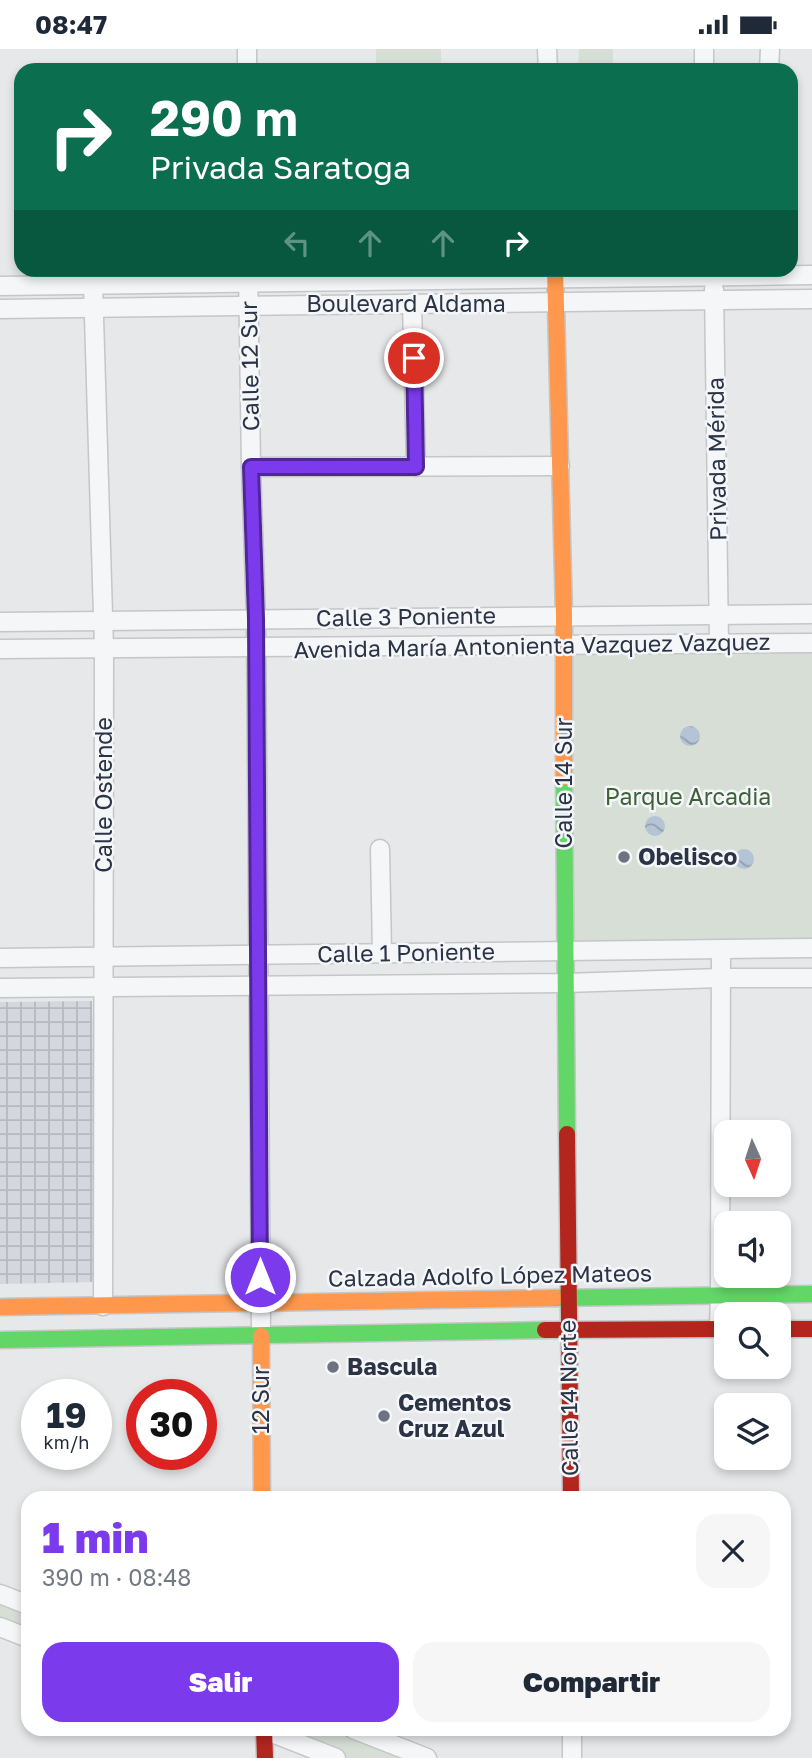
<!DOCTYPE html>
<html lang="es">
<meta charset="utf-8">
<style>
body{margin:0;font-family:"Golos Text",sans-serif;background:#f6f6f7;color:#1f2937;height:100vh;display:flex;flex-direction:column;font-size:26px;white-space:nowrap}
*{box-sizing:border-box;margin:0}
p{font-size:23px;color:#747a83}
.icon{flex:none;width:38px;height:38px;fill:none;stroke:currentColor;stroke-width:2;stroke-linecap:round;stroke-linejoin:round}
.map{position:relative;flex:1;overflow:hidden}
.details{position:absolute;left:21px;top:1442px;width:770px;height:245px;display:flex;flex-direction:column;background:#fff;border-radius:21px;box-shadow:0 4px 10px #0003}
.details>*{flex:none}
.top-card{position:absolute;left:14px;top:14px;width:784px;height:214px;border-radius:21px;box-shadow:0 4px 10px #0003;background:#0b6e4f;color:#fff;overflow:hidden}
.needle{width:46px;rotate:177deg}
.tools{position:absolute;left:714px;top:1071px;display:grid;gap:14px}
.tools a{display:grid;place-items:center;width:77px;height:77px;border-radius:14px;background:#fff;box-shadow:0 4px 10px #0003;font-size:35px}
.speed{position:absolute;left:21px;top:1330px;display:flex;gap:14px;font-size:35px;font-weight:700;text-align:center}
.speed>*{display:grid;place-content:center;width:91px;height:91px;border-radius:50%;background:#fff;box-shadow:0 4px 10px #0003;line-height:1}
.speed small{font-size:18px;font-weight:400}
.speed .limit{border:10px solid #d22;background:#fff;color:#111}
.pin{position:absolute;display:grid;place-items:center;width:60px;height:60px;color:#fff;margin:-30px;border:4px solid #fff;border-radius:50%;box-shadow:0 2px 7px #0007}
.me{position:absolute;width:77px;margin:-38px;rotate:0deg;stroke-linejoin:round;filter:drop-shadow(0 0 5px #0008)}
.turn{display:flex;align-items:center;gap:24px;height:147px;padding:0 21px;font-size:32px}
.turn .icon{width:91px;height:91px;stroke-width:2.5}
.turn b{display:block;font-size:49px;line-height:60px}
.lanes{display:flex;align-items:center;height:66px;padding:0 21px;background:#0003;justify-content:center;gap:35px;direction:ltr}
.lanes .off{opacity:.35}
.round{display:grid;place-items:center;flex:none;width:74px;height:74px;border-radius:21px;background:#f6f6f7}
.head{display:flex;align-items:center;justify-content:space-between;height:119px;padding:0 21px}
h1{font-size:42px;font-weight:800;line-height:52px;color:#7c3aed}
.button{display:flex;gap:14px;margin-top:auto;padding:14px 21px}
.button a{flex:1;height:80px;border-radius:21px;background:#7c3aed;color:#fff;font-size:28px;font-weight:800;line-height:80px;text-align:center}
.button a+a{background:#f6f6f7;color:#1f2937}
.status{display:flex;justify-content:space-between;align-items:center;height:49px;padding:0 35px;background:#fff;direction:ltr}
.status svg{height:19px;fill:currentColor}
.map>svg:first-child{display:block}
.industrial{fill:url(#industrial-grid)}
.park{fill:#d6ded6}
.water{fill:url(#water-waves)}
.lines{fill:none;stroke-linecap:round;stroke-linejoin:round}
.street-casing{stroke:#c4c6c8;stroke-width:21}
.fast-casing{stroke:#c4c6c8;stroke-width:19}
.slow-casing{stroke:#c4c6c8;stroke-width:19}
.jam-casing{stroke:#c4c6c8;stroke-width:19}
.street{stroke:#f5f6f7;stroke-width:18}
.fast{stroke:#63d668;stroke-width:16}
.slow{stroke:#ff974d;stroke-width:16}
.jam{stroke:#b3261e;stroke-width:16}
.route-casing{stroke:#51269a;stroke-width:18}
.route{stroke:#7c3aed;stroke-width:12}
.poi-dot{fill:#6c737f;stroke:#f4f6f9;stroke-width:2.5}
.labels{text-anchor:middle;stroke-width:5;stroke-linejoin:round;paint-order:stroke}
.street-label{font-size:23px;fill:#2b3445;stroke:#f4f6f9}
.park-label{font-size:23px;fill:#3f6138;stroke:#f4f6f9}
.poi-label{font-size:23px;font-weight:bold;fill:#2b3445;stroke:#f4f6f9;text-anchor:start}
</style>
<div class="status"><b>08:47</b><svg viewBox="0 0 49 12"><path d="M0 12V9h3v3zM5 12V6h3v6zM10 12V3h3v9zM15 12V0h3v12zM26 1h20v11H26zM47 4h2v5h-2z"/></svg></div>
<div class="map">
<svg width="812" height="1709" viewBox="0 0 812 1709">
<defs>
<pattern id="industrial-grid" width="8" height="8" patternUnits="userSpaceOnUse" patternTransform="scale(1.75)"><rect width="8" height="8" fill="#d4d7dd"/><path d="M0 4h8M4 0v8" fill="none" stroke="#b6b9bf"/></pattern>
<pattern id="water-waves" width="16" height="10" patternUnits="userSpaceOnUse" patternTransform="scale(1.75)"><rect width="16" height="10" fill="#b4c4d5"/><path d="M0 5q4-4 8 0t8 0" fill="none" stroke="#93a0af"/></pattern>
</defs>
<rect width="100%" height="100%" fill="#e6e8ea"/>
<path class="industrial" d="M92,952L96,1233L0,1235V953Z"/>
<g class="park">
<rect x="376" y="0" width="65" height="21"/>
<path d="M579,0H613V21H578Z"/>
<path d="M812,594V899L564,902V597Z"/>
<path d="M0,1545L28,1556V1589L0,1578Z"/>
<path d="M262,1680H354L427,1709H336Z"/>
</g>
<g class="water">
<circle cx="690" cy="687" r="10"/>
<circle cx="655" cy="777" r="10"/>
<circle cx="744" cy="810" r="10"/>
</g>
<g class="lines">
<defs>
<g id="street">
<path d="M247,0V21"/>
<path d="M547,0L548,21"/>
<path d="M704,21V0"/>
<path d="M769,21L770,0"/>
<path d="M248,220L251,418L256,570L261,1287"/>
<path d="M93,235L104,599L103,1257"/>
<path d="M0,237L812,226"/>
<path d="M714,240L719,595"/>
<path d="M412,254L416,418"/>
<path d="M0,260L812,250"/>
<path d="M251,418L560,417"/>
<path d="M0,573L812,565"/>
<path d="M0,600L812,594"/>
<path d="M380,800L382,904"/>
<path d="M0,909L812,899"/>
<path d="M0,939L565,934L721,929H812"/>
<path d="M719,1280L720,1246L721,900"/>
<path d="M0,1545L28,1556"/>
<path d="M0,1578L28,1589"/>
<path d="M262,1680L336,1709"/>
<path d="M353,1680L427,1709"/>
<path d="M572,1680V1709"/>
</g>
<g id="fast">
<path d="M564,728L567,1085"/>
<path d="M555,1249L812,1245"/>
<path d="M0,1291L545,1281"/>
</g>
<g id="slow">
<path d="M555,220L564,566V728"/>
<path d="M0,1258L555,1249"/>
<path d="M261,1287L262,1449"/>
</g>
<g id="jam">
<path d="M567,1085L571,1449"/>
<path d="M779,1280H812"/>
<path d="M545,1281L726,1280"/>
<path d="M264,1680L265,1709"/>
</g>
</defs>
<use href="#street" class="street-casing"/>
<use href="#fast" class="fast-casing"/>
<use href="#slow" class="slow-casing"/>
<use href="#jam" class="jam-casing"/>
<use href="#street" class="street"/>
<use href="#fast" class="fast"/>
<use href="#slow" class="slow"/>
<use href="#jam" class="jam"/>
</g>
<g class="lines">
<defs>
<path id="route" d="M260,1228L256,570L251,418H416L414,309"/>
</defs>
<use href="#route" class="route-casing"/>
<use href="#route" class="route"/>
</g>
<g class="poi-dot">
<circle cx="624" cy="808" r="7"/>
<circle cx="333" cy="1318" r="7"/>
<circle cx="384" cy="1367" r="7"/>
</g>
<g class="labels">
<g class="street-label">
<text x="406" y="263">Boulevard Aldama</text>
<text transform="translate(250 317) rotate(-91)" y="8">Calle 12 Sur</text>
<text transform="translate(717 410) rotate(-91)" y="8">Privada Mérida</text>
<text transform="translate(406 568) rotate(-1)" y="8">Calle 3 Poniente</text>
<text transform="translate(532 597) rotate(-1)" y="8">Avenida María Antonienta Vazquez Vazquez</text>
<text transform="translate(564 734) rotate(-90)" y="8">Calle 14 Sur</text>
<text transform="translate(104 746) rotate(-90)" y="8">Calle Ostende</text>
<text transform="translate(406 904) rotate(-1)" y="8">Calle 1 Poniente</text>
<text transform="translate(490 1227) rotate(-1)" y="8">Calzada Adolfo López Mateos</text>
<text transform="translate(569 1349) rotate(-91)" y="8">Calle 14 Norte</text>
<text transform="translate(261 1351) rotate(-90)" y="8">12 Sur</text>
</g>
<g class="park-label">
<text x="688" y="756">Parque Arcadia</text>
</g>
<g class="poi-label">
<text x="638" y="816">Obelisco</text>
<text x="347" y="1326">Bascula</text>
<text x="398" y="1362">Cementos<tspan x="398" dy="26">Cruz Azul</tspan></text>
</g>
</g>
</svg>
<div class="tools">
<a><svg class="needle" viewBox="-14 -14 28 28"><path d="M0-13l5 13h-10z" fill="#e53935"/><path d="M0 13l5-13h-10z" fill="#747a83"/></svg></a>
<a><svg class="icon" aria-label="sound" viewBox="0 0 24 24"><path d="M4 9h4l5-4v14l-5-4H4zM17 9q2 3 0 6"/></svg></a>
<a><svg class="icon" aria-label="search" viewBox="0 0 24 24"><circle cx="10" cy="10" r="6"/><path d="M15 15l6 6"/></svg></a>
<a><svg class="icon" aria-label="layers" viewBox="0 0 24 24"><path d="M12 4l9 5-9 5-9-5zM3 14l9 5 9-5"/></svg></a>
</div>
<div class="speed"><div>19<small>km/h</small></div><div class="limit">30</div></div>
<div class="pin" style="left:414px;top:309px;background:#d93025"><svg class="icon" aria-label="arrive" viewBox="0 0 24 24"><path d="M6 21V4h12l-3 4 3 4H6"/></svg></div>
<svg class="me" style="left:260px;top:1228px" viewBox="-20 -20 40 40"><circle r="17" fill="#7c3aed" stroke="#fff" stroke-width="3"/><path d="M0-11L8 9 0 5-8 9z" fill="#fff"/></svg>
<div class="top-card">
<div class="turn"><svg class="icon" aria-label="right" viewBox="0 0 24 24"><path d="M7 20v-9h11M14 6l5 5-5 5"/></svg><div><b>290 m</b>Privada Saratoga</div></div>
<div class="lanes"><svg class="icon off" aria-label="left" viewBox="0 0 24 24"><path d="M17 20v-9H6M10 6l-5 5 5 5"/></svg><svg class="icon off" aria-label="ahead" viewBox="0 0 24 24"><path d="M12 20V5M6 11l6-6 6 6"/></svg><svg class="icon off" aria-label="ahead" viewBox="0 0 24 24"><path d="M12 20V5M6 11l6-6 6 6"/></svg><svg class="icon" aria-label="right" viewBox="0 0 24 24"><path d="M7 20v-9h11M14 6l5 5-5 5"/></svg></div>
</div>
<section class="details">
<div class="head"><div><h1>1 min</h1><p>390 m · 08:48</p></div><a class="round"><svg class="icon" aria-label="close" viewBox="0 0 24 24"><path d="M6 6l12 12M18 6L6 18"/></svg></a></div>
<div class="button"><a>Salir</a><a>Compartir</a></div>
</section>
</div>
